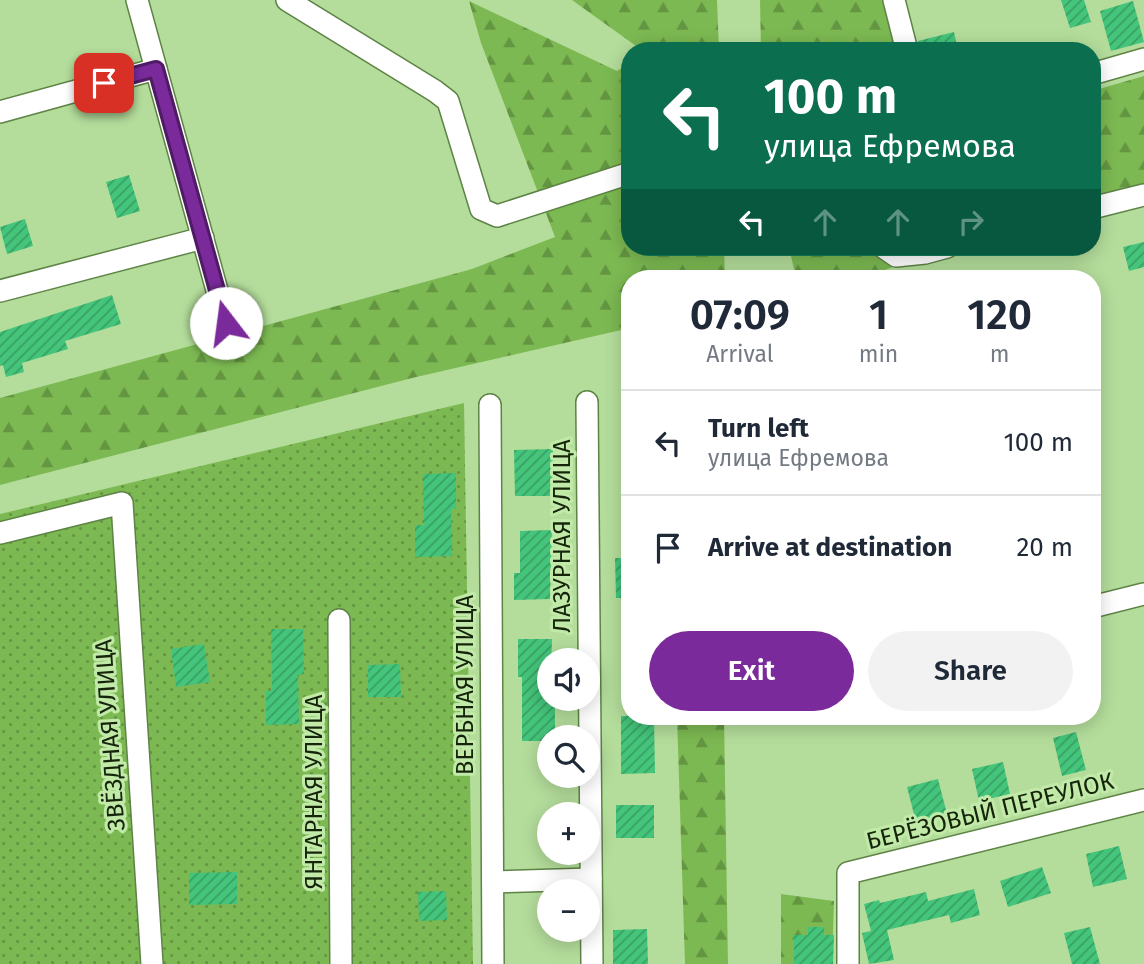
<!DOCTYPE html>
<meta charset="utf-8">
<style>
body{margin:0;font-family:"Fira Sans",sans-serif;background:#f2f2f3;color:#1f2937;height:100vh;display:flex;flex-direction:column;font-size:26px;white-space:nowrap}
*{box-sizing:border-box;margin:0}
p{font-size:23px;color:#747a83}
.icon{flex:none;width:38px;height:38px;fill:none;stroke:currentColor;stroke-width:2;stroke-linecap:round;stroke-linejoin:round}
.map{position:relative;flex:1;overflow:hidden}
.drawer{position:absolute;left:621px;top:270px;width:480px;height:455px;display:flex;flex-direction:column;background:#fff;border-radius:28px;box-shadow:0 4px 18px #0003}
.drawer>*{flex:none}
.banner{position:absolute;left:621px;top:42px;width:480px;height:214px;border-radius:28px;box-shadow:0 4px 18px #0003;background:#0b6e4f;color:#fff;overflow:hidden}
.controls{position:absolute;left:537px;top:648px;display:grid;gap:14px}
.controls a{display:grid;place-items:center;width:63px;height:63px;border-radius:50%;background:#fff;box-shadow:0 4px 18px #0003;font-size:35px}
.pin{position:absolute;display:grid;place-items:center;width:60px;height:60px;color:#fff;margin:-30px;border-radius:14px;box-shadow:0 4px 10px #0006}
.me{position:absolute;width:77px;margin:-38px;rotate:345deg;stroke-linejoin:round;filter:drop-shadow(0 0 5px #0008)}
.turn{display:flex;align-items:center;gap:24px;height:147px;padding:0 28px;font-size:32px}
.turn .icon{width:91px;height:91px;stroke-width:2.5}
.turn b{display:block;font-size:49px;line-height:60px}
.lanes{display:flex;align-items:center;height:66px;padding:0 28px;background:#0003;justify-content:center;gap:35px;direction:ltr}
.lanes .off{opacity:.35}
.eta{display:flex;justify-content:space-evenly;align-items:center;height:119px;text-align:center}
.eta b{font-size:42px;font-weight:600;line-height:49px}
.cta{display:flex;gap:14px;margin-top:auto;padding:14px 28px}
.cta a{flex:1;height:80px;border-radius:42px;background:#7a2a9b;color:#fff;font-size:28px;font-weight:600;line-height:80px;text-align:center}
.cta a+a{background:#f2f2f3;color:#1f2937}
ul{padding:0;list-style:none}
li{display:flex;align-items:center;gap:21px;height:105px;padding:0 28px;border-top:2px solid #e0e1e3}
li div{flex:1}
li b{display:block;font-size:26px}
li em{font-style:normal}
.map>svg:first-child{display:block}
.grass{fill:url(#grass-dots)}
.forest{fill:url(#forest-firs)}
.building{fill:url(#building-hatch)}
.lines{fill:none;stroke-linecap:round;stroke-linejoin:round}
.minor-casing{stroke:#5d8345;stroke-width:24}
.minor{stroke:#fff;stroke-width:21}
.route-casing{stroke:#4f1b65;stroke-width:18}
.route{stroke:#7a2a9b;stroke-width:12}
.labels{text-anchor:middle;stroke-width:6;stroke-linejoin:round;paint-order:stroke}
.street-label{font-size:24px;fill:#15240a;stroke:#c1eaa8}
</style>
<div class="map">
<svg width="1144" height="964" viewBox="0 0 1144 964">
<defs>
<pattern id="grass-dots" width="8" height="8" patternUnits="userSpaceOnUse" patternTransform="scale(1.75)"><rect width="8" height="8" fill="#7cb952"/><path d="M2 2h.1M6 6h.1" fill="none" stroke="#649642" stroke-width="1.8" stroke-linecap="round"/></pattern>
<pattern id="forest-firs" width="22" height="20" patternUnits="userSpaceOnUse" patternTransform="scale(1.75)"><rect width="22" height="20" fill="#7cb952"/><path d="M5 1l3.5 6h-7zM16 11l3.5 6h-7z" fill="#649642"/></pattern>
<pattern id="building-hatch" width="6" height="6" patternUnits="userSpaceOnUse" patternTransform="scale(1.75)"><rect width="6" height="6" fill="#44c57b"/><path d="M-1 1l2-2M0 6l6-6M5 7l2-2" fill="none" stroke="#38a063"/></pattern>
</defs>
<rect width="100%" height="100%" fill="#b4dd9b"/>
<path class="grass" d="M464,403L473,964H0V514Z"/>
<g class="forest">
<path d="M572,0H717L719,51H643Z"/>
<path d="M760,0H894L905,51H761Z"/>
<path d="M469,1L617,71L630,63V247H724L725,278H630V328L412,378L0,485V398L472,269L555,237L481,43Z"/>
<path d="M1144,76V187L1092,202V91Z"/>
<path d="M789,247H950L862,278H806L794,269Z"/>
<path d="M677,716H724L728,964H685Z"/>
<path d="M781,894L834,901L832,964H781Z"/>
</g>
<g class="building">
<path d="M1061,0H1084L1091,22L1070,28Z"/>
<path d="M1133,1L1144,42L1111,51L1100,11Z"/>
<path d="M954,32L958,51H920L918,41Z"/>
<path d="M129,175L140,211L117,218L106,182Z"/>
<path d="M25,219L33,246L7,254L0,227Z"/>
<path d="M1144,242V267L1129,271L1123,247Z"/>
<path d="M112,295L121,324L65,341L68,349L22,363L24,372L6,377L3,365L0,366V332Z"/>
<path d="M553,449L554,496H515L514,450Z"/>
<path d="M456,473V509H451L452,556L415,557V525H424L423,474Z"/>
<path d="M552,530L550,599L514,600V573H520V531Z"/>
<path d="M615,558H630V598H616Z"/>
<path d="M271,629H303L304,674L298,675L299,724L266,725V691H272Z"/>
<path d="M518,639H552L550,701H555V737H550V741H522V677H518Z"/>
<path d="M204,644L210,682L176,687L171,649Z"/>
<path d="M400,664L401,697H368V665Z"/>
<path d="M621,716H654L655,773L621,774Z"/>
<path d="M1076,732L1086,770L1062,776L1053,738Z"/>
<path d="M1003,762L1010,794L979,801L972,769Z"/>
<path d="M938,779L947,814L916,822L907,787Z"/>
<rect x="616" y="805" width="38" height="33"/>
<path d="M1119,846L1127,879L1093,887L1086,854Z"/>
<path d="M1042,867L1051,893L1008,907L1000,881Z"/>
<path d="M237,872V904L189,905V873Z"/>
<path d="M974,889L980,915L951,923L949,915L887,930L894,960L869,964L862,933L871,931L864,904L879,900L880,903L926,892L928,901Z"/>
<path d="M446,891L447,920L419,921L418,892Z"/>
<path d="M808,927H824V935H834L833,964H794V935H808Z"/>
<path d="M1090,927L1100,964H1072L1064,933Z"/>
<path d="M647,929L648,964H613V930Z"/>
</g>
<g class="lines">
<defs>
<g id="minor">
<path d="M137,0L226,323"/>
<path d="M287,0L435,91L448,101L481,209L497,216L630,173"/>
<path d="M894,0L907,51"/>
<path d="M1092,74L1144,59"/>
<path d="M0,112L156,69"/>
<path d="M1092,208L1144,195"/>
<path d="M883,247L896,256L925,253L947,247"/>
<path d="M0,291L203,238"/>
<path d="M587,402L592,964"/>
<path d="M490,405L493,964"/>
<path d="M0,533L122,503L152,964"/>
<path d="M1092,607L1144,594"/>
<path d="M339,620L341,964"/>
<path d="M493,882L591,879"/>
<path d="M848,964V873L1144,800"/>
</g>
</defs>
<use href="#minor" class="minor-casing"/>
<use href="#minor" class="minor"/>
</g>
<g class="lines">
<defs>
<path id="route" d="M104,83L156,69L226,323"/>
</defs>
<use href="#route" class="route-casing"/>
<use href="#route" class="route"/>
</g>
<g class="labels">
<g class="street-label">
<text transform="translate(562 536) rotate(-90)" y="8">ЛАЗУРНАЯ УЛИЦА</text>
<text transform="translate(465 685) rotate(-90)" y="8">ВЕРБНАЯ УЛИЦА</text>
<text transform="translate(110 735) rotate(-94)" y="8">ЗВЁЗДНАЯ УЛИЦА</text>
<text transform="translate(314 792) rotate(-90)" y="8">ЯНТАРНАЯ УЛИЦА</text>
<text transform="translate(990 811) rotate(-14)" y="8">БЕРЁЗОВЫЙ ПЕРЕУЛОК</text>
</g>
</g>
</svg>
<div class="controls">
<a><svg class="icon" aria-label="sound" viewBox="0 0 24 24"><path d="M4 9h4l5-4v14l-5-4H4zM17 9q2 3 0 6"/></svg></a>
<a><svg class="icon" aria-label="search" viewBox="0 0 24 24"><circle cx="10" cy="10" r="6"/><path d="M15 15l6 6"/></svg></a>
<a>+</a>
<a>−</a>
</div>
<div class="pin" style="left:104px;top:83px;background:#d93025"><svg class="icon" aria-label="arrive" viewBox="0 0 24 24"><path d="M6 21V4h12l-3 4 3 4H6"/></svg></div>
<svg class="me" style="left:226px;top:323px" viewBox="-20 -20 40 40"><circle r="19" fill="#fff"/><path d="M0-13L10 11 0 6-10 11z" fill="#7a2a9b"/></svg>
<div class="banner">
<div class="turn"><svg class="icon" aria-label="left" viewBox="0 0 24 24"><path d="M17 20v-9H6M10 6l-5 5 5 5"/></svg><div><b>100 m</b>улица Ефремова</div></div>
<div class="lanes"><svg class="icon" aria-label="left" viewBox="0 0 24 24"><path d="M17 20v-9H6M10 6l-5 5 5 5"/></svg><svg class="icon off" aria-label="ahead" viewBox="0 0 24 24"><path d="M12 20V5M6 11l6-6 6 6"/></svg><svg class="icon off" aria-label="ahead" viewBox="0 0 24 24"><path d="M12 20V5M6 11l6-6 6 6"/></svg><svg class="icon off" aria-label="right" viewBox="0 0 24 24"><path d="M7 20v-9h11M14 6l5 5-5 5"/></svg></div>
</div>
<section class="drawer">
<div class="eta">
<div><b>07:09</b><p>Arrival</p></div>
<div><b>1</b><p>min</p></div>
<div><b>120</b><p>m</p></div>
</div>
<ul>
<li><svg class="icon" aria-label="left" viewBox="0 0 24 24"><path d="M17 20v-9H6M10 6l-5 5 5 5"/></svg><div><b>Turn left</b><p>улица Ефремова</p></div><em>100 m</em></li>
<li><svg class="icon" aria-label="arrive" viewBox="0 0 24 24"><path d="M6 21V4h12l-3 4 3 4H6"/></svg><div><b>Arrive at destination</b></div><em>20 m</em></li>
</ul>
<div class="cta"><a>Exit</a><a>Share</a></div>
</section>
</div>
